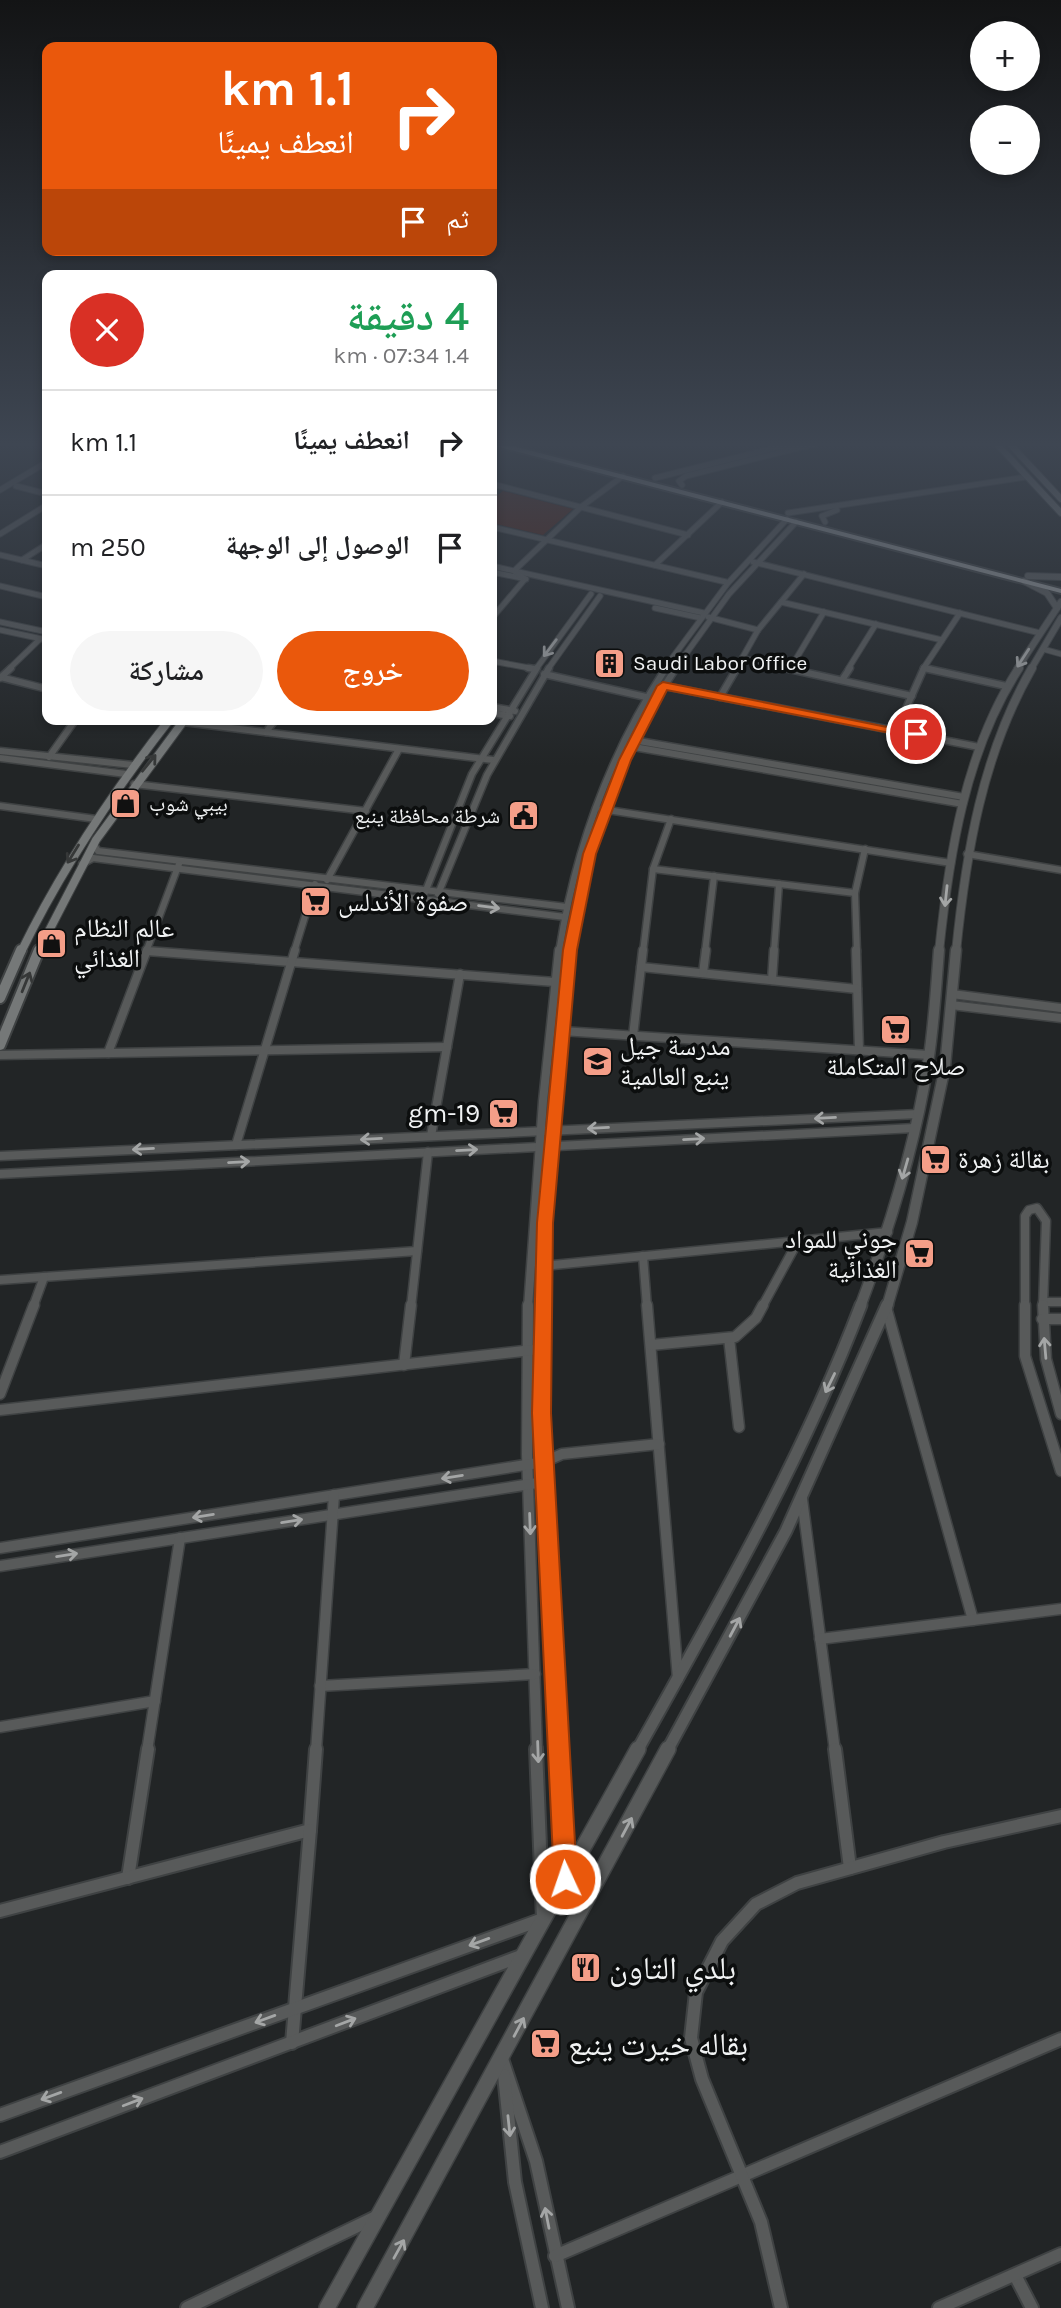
<!DOCTYPE html>
<html lang="ar">
<meta charset="utf-8">
<style>
body{margin:0;font-family:Karla,"Noto Naskh Arabic",sans-serif;background:#f6f6f6;color:#202124;direction:rtl;height:100vh;display:flex;flex-direction:column;font-size:26px;white-space:nowrap}
*{box-sizing:border-box;margin:0}
p{font-size:23px;color:#757577}
.icon{flex:none;width:38px;height:38px;fill:none;stroke:currentColor;stroke-width:2;stroke-linecap:round;stroke-linejoin:round}
.map{position:relative;flex:1;overflow:hidden;direction:ltr}
.drawer{position:absolute;left:42px;top:270px;width:455px;height:455px;display:flex;flex-direction:column;background:#fff;border-radius:14px;box-shadow:0 4px 10px #0003;direction:rtl}
.drawer>*{flex:none}
.top-card{position:absolute;left:42px;top:42px;width:455px;height:214px;border-radius:14px;box-shadow:0 4px 10px #0003;direction:rtl;background:#ea580c;color:#fff;overflow:hidden}
.fabs{position:absolute;left:970px;top:21px;display:grid;gap:14px}
.fabs a{display:grid;place-items:center;width:70px;height:70px;border-radius:50%;background:#fff;box-shadow:0 4px 10px #0003;font-size:35px}
.pin{position:absolute;display:grid;place-items:center;width:60px;height:60px;color:#fff;margin:-30px;border:4px solid #fff;border-radius:50%;box-shadow:0 2px 7px #0007}
.me{position:absolute;width:77px;margin:-38px;rotate:357deg;stroke-linejoin:round;filter:drop-shadow(0 0 5px #0008)}
.turn{display:flex;align-items:center;gap:24px;height:147px;padding:0 28px;font-size:32px}
.turn .icon{width:91px;height:91px;stroke-width:2.5}
.turn b{display:block;font-size:49px;line-height:60px}
.then{display:flex;align-items:center;height:66px;padding:0 28px;background:#0003;gap:14px;font-size:26px}
.round{display:grid;place-items:center;flex:none;width:74px;height:74px;border-radius:37px;background:#f6f6f6}
.overview{display:flex;align-items:center;justify-content:space-between;height:119px;padding:0 28px}
h1{font-size:42px;font-weight:600;line-height:52px;color:#1e9e55}
.action{display:flex;gap:14px;margin-top:auto;padding:14px 28px}
.action a{flex:1;height:80px;border-radius:42px;background:#ea580c;color:#fff;font-size:28px;font-weight:600;line-height:80px;text-align:center}
.action a+a{background:#f6f6f6;color:#202124}
ul{padding:0;list-style:none}
li{display:flex;align-items:center;gap:21px;height:105px;padding:0 28px;border-top:2px solid #e0e0e0}
li div{flex:1}
li b{display:block;font-size:26px}
li em{font-style:normal}
.map>svg:first-child{display:block}
.green{fill:#501c0f}
.lines{fill:none;stroke-linecap:round;stroke-linejoin:round}
.minor-far4-casing{stroke:#3f4243;stroke-width:7}
.minor-far3-casing{stroke:#3f4243;stroke-width:9}
.minor-far2-casing{stroke:#3f4243;stroke-width:11}
.minor-far1-casing{stroke:#3f4243;stroke-width:13}
.minor-casing{stroke:#3f4243;stroke-width:16}
.tertiary-far4-casing{stroke:#3f4243;stroke-width:8}
.tertiary-far3-casing{stroke:#3f4243;stroke-width:10}
.tertiary-far2-casing{stroke:#3f4243;stroke-width:13}
.tertiary-far1-casing{stroke:#3f4243;stroke-width:15}
.tertiary-casing{stroke:#3f4243;stroke-width:18}
.secondary-far2-casing{stroke:#3f4243;stroke-width:8}
.secondary-far1-casing{stroke:#3f4243;stroke-width:10}
.secondary-casing{stroke:#3f4243;stroke-width:14}
.trunk-casing{stroke:#3f4243;stroke-width:4}
.minor-far4{stroke:#585a5a;stroke-width:5}
.minor-far3{stroke:#585a5a;stroke-width:6}
.minor-far2{stroke:#585a5a;stroke-width:8}
.minor-far1{stroke:#585a5a;stroke-width:10}
.minor{stroke:#585a5a;stroke-width:12}
.tertiary-far4{stroke:#585a5a;stroke-width:6}
.tertiary-far3{stroke:#585a5a;stroke-width:8}
.tertiary-far2{stroke:#585a5a;stroke-width:10}
.tertiary-far1{stroke:#585a5a;stroke-width:11}
.tertiary{stroke:#585a5a;stroke-width:15}
.secondary-far2{stroke:#757878;stroke-width:6}
.secondary-far1{stroke:#757878;stroke-width:8}
.secondary{stroke:#757878;stroke-width:10}
.trunk{fill:#96999a;fill-rule:evenodd}
.oneway{stroke:#a4a6a6}
.oneway2{stroke:#363838}
.route{fill:#ea580c;stroke:#983908;stroke-width:2}
.labels{text-anchor:middle;stroke-width:7;stroke-linejoin:round;paint-order:stroke}
.far-poi-label{font-size:21px;fill:#f0f2f3;stroke:#0c0e0e;text-anchor:start}
.poi-label{font-size:26px;fill:#f0f2f3;stroke:#0c0e0e;text-anchor:start}
.near-poi-label{font-size:32px;fill:#f0f2f3;stroke:#0c0e0e;text-anchor:start}
</style>
<div class="map">
<svg width="1061" height="2308" viewBox="0 0 1061 2308">
<rect width="100%" height="100%" fill="#222526"/>
<path class="green" d="M503,491L573,509L543,535L492,523V500Z"/>
<g class="lines">
<defs>
<g id="minor-far4">
<path d="M655,478L794,443"/>
<path d="M492,484L688,535"/>
<path d="M682,485L679,481L686,476L818,443"/>
<path d="M16,486L47,494"/>
<path d="M0,490L47,462"/>
<path d="M788,513L1026,477"/>
<path d="M825,522L822,516L837,510"/>
<path d="M492,527L726,582"/>
<path d="M0,534L47,505"/>
<path d="M0,555L47,566"/>
<path d="M22,560L47,544"/>
<path d="M753,562L1040,633"/>
<path d="M655,565L722,502"/>
<path d="M492,566L704,613"/>
<path d="M492,572L526,579"/>
<path d="M0,586L47,597"/>
<path d="M781,602L942,640"/>
<path d="M655,608L701,618"/>
<path d="M708,617L758,630"/>
<path d="M492,618L525,579L514,571L581,507L623,476"/>
<path d="M0,622L47,632"/>
<path d="M0,630L47,640"/>
<path d="M1043,649L1061,654"/>
<path d="M742,658L793,669"/>
<path d="M492,661L535,669"/>
<path d="M924,668L930,669"/>
<path d="M9,669L40,639"/>
<path d="M536,669L591,594"/>
<path d="M548,669L600,596"/>
<path d="M664,669L728,583L787,519"/>
<path d="M675,669L729,594L796,522"/>
<path d="M736,669L758,630L804,574"/>
<path d="M790,669L824,612"/>
<path d="M848,669L876,624"/>
<path d="M923,669L960,613"/>
</g>
<g id="minor-far3">
<path d="M528,668L535,669"/>
<path d="M785,668L912,696"/>
<path d="M924,668L1006,686"/>
<path d="M544,674L646,697"/>
<path d="M0,677L47,689"/>
<path d="M0,678L11,668"/>
<path d="M842,680L850,668"/>
<path d="M659,685L979,747"/>
<path d="M720,697L737,668"/>
<path d="M492,707L515,711"/>
<path d="M492,713L510,716"/>
<path d="M183,722L493,760"/>
<path d="M896,731L924,668"/>
<path d="M266,732L276,719"/>
<path d="M633,740L964,797"/>
<path d="M628,746L963,804"/>
<path d="M0,751L133,765"/>
<path d="M49,757L76,719"/>
<path d="M0,758L126,774"/>
<path d="M134,784L366,811"/>
<path d="M0,806L96,819"/>
<path d="M601,809L951,863"/>
<path d="M94,845L98,851L567,907"/>
<path d="M967,854L1061,870"/>
<path d="M82,864L93,858L565,917"/>
<path d="M653,869L855,893"/>
<path d="M327,880L399,749"/>
<path d="M438,894L487,775L549,668"/>
<path d="M424,895L472,774L537,668"/>
<path d="M147,951L160,952"/>
<path d="M146,952L179,864"/>
<path d="M294,952L315,884"/>
<path d="M559,952C575,849 609,755 666,668"/>
<path d="M570,952C584,852 619,752 676,668"/>
<path d="M643,952L653,869L671,819"/>
<path d="M705,952L714,876"/>
<path d="M774,952L779,884"/>
<path d="M857,952L855,893L865,849"/>
</g>
<g id="minor-far2">
<path d="M856,950L859,1050"/>
<path d="M147,951L555,982"/>
<path d="M641,967L857,989"/>
<path d="M703,973L706,950"/>
<path d="M772,980L774,950"/>
<path d="M952,994L1061,1008"/>
<path d="M951,1005L1061,1018"/>
<path d="M562,1031L929,1055"/>
<path d="M633,1036L643,950"/>
<path d="M108,1053L147,950"/>
<path d="M0,1055L447,1047"/>
<path d="M431,1136L460,974"/>
<path d="M236,1145L295,950"/>
<path d="M0,1156L918,1114"/>
<path d="M0,1174L915,1128"/>
<path d="M643,1256L647,1307"/>
<path d="M543,1266L888,1232"/>
<path d="M0,1280L417,1251"/>
<path d="M1043,1302H1061"/>
<path d="M33,1307L44,1277"/>
<path d="M411,1307L428,1152"/>
<path d="M528,1307L543,1101L559,950"/>
<path d="M541,1307L547,1203L571,950"/>
<path d="M762,1307L798,1241"/>
<path d="M1025,1307V1216L1029,1210L1037,1208L1046,1221L1043,1307"/>
</g>
<g id="minor-far1">
<path d="M528,1305L527,1454L537,1751"/>
<path d="M541,1305L543,1451L558,1751"/>
<path d="M647,1305L678,1679"/>
<path d="M1025,1305V1356L1061,1471"/>
<path d="M1043,1305L1046,1359L1061,1414"/>
<path d="M886,1307L973,1620"/>
<path d="M1042,1319H1061"/>
<path d="M729,1338L739,1427"/>
<path d="M651,1345L735,1337L756,1318L763,1305"/>
<path d="M404,1365L411,1305"/>
<path d="M0,1394L34,1305"/>
<path d="M0,1410L541,1349"/>
<path d="M802,1499L835,1751"/>
<path d="M0,1548L544,1462L562,1454L659,1444"/>
<path d="M0,1566L544,1482"/>
<path d="M820,1639L1061,1609"/>
<path d="M320,1686L535,1674"/>
<path d="M0,1727L155,1701"/>
<path d="M147,1751L180,1538"/>
<path d="M316,1751L334,1495"/>
</g>
<g id="minor">
<path d="M558,1749L565,1876"/>
<path d="M835,1749L850,1868"/>
<path d="M128,1878L148,1749"/>
<path d="M0,1911L310,1830L316,1749"/>
<path d="M292,2043L310,1830"/>
<path d="M502,2059L536,2161L568,2308"/>
<path d="M504,2075L515,2182L542,2308"/>
<path d="M0,2115L543,1919L536,1749"/>
<path d="M0,2152L521,1956"/>
<path d="M555,2256L1061,2039"/>
<path d="M1015,2275L1032,2308"/>
<path d="M187,2308L374,2218"/>
<path d="M781,2308L761,2222L702,2079L691,2038L696,1992L722,1941L756,1904L797,1883L944,1842L1061,1816"/>
<path d="M939,2308L1061,2254"/>
</g>
<g id="tertiary-far4">
<path d="M1028,576L1061,577"/>
<path d="M1024,581L1047,593L1057,608"/>
<path d="M1017,669L1061,602"/>
<path d="M1031,669L1061,618"/>
</g>
<g id="tertiary-far3">
<path d="M939,952C949,855 965,751 1019,668"/>
<path d="M956,952C966,853 982,755 1032,668"/>
</g>
<g id="tertiary-far2">
<path d="M860,1307C890,1227 915,1147 928,1063C934,1026 936,988 939,950"/>
<path d="M887,1307L912,1222L945,1067L956,950"/>
</g>
<g id="tertiary-far1">
<path d="M637,1751C718,1606 802,1460 861,1305"/>
<path d="M667,1751L786,1531L887,1305"/>
</g>
<g id="tertiary">
<path d="M327,2308L638,1749"/>
<path d="M365,2308L668,1749"/>
</g>
<g id="secondary-far2">
<path d="M996,443L1061,513"/>
<path d="M1009,443L1061,499"/>
</g>
<g id="secondary-far1">
<path d="M21,952C62,868 113,792 170,719"/>
<path d="M38,952L96,840L185,719"/>
</g>
<g id="secondary">
<path d="M0,998L21,950"/>
<path d="M0,1045L39,950"/>
</g>
<path id="trunk" d="M492,443H501L1061,589V593L492,445Z"/>
</defs>
<use href="#minor-far4" class="minor-far4-casing"/>
<use href="#minor-far3" class="minor-far3-casing"/>
<use href="#minor-far2" class="minor-far2-casing"/>
<use href="#minor-far1" class="minor-far1-casing"/>
<use href="#minor" class="minor-casing"/>
<use href="#tertiary-far4" class="tertiary-far4-casing"/>
<use href="#tertiary-far3" class="tertiary-far3-casing"/>
<use href="#tertiary-far2" class="tertiary-far2-casing"/>
<use href="#tertiary-far1" class="tertiary-far1-casing"/>
<use href="#tertiary" class="tertiary-casing"/>
<use href="#secondary-far2" class="secondary-far2-casing"/>
<use href="#secondary-far1" class="secondary-far1-casing"/>
<use href="#secondary" class="secondary-casing"/>
<use href="#trunk" class="trunk-casing"/>
<use href="#minor-far4" class="minor-far4"/>
<use href="#minor-far3" class="minor-far3"/>
<use href="#minor-far2" class="minor-far2"/>
<use href="#minor-far1" class="minor-far1"/>
<use href="#minor" class="minor"/>
<use href="#tertiary-far4" class="tertiary-far4"/>
<use href="#tertiary-far3" class="tertiary-far3"/>
<use href="#tertiary-far2" class="tertiary-far2"/>
<use href="#tertiary-far1" class="tertiary-far1"/>
<use href="#tertiary" class="tertiary"/>
<use href="#secondary-far2" class="secondary-far2"/>
<use href="#secondary-far1" class="secondary-far1"/>
<use href="#secondary" class="secondary"/>
<use href="#trunk" class="trunk"/>
</g>
<defs><path id="oneway-shaft" d="M-6 0H5M1.5-3L5.5 0L1.5 3" fill="none" stroke-width="1.6" stroke-linecap="round" stroke-linejoin="round" transform="scale(1.75)"/></defs>
<g class="oneway">
<use href="#oneway-shaft" transform="translate(550 648) rotate(127)"/>
<use href="#oneway-shaft" transform="translate(1023 658) rotate(123)"/>
<use href="#oneway-shaft" transform="translate(946 896) rotate(96)"/>
<use href="#oneway-shaft" transform="translate(489 907) rotate(7)"/>
<use href="#oneway-shaft" transform="translate(825 1118) rotate(177)"/>
<use href="#oneway-shaft" transform="translate(598 1128) rotate(177)"/>
<use href="#oneway-shaft" transform="translate(371 1139) rotate(177)"/>
<use href="#oneway-shaft" transform="translate(694 1139) rotate(-3)"/>
<use href="#oneway-shaft" transform="translate(143 1149) rotate(177)"/>
<use href="#oneway-shaft" transform="translate(467 1150) rotate(-3)"/>
<use href="#oneway-shaft" transform="translate(239 1162) rotate(-3)"/>
<use href="#oneway-shaft" transform="translate(905 1169) rotate(106)"/>
<use href="#oneway-shaft" transform="translate(1045 1348) rotate(-95)"/>
<use href="#oneway-shaft" transform="translate(830 1383) rotate(116)"/>
<use href="#oneway-shaft" transform="translate(452 1477) rotate(171)"/>
<use href="#oneway-shaft" transform="translate(203 1516) rotate(171)"/>
<use href="#oneway-shaft" transform="translate(292 1521) rotate(-9)"/>
<use href="#oneway-shaft" transform="translate(530 1524) rotate(88)"/>
<use href="#oneway-shaft" transform="translate(67 1555) rotate(-9)"/>
<use href="#oneway-shaft" transform="translate(735 1627) rotate(-62)"/>
<use href="#oneway-shaft" transform="translate(538 1752) rotate(88)"/>
<use href="#oneway-shaft" transform="translate(627 1827) rotate(-62)"/>
<use href="#oneway-shaft" transform="translate(479 1942) rotate(160)"/>
<use href="#oneway-shaft" transform="translate(265 2019) rotate(160)"/>
<use href="#oneway-shaft" transform="translate(346 2022) rotate(-21)"/>
<use href="#oneway-shaft" transform="translate(519 2027) rotate(-62)"/>
<use href="#oneway-shaft" transform="translate(51 2096) rotate(160)"/>
<use href="#oneway-shaft" transform="translate(133 2102) rotate(-21)"/>
<use href="#oneway-shaft" transform="translate(509 2126) rotate(84)"/>
<use href="#oneway-shaft" transform="translate(547 2218) rotate(-101)"/>
<use href="#oneway-shaft" transform="translate(399 2249) rotate(-61)"/>
</g>
<g class="oneway2">
<use href="#oneway-shaft" transform="translate(149 763) rotate(-51)"/>
<use href="#oneway-shaft" transform="translate(73 854) rotate(122)"/>
<use href="#oneway-shaft" transform="translate(26 982) rotate(-68)"/>
</g>
<linearGradient id="sky" x2="0" y2="1"><stop stop-color="#131415"/><stop offset="0.58" stop-color="#3e4652"/><stop offset="1" stop-color="#3e4652" stop-opacity="0"/></linearGradient>
<rect width="1061" height="766" fill="url(#sky)"/>
<path class="route" d="M663,682L922,734L916,738L667,690L631,760L596,854L577,950L553,1223L551,1413L577,1879L574,1887L565,1891L557,1887L554,1879L532,1413L537,1223L563,950L583,854L619,760L657,686Z"/>
<defs>
<symbol id="building-square" viewBox="-11 -11 22 22"><rect x="-9" y="-9" width="18" height="18" rx="4" fill="#f49e88" stroke="#0c0e0e"/><path d="M-4-6H4V6H1V3H-1V6H-4ZM-2.5-4.3h1.7v1.8h-1.7ZM.8-4.3h1.7v1.8H.8ZM-2.5-1h1.7V.8h-1.7ZM.8-1h1.7V.8H.8Z" fill="#111"/></symbol>
<symbol id="shop-square" viewBox="-11 -11 22 22"><rect x="-9" y="-9" width="18" height="18" rx="4" fill="#f49e88" stroke="#0c0e0e"/><path d="M-5-2.5h2.3a2.7 3.5 0 0 1 5.4 0H5L5.5 6h-11ZM-1.5-2.5h3a1.5 2.3 0 0 0-3 0Z" fill="#111"/></symbol>
<symbol id="civic-square" viewBox="-11 -11 22 22"><rect x="-9" y="-9" width="18" height="18" rx="4" fill="#f49e88" stroke="#0c0e0e"/><path d="M-.6-6.5H3V-4.5H.6V-3L4-1V1h2V6H-6V1h2V-1L-.6-3ZM-1.2 2.5V6h2.4V2.5Z" fill="#111"/></symbol>
<symbol id="supermarket-square" viewBox="-11 -11 22 22"><rect x="-9" y="-9" width="18" height="18" rx="4" fill="#f49e88" stroke="#0c0e0e"/><path d="M-6-5.5h2.5l.6 2H6L4.5 2H-2.5L-4.4-4H-6ZM-1.5 3.2a1.3 1.3 0 1 0 .1 0ZM3 3.2a1.3 1.3 0 1 0 .1 0Z" fill="#111"/></symbol>
<symbol id="school-square" viewBox="-11 -11 22 22"><rect x="-9" y="-9" width="18" height="18" rx="4" fill="#f49e88" stroke="#0c0e0e"/><path d="M0-5L7-2L0 1L-7-2ZM-4 1L0 2.5L4 1V4Q0 6-4 4Z" fill="#111"/></symbol>
<symbol id="restaurant-square" viewBox="-11 -11 22 22"><rect x="-9" y="-9" width="18" height="18" rx="4" fill="#f49e88" stroke="#0c0e0e"/><path d="M-5-6h1v4h1v-4h1v4h1v-4h1v5L-1.5 .5V6h-2V.5L-5-1ZM5-6V6H3V1.5H1.5Q1.5-4 5-6Z" fill="#111"/></symbol>
</defs>
<g fill-rule="evenodd">
<use href="#building-square" x="592" y="646" width="35" height="35"/>
<use href="#shop-square" x="108" y="786" width="35" height="35"/>
<use href="#civic-square" x="506" y="798" width="35" height="35"/>
<use href="#supermarket-square" x="298" y="884" width="35" height="35"/>
<use href="#shop-square" x="34" y="926" width="35" height="35"/>
<use href="#supermarket-square" x="878" y="1012" width="35" height="35"/>
<use href="#school-square" x="580" y="1044" width="35" height="35"/>
<use href="#supermarket-square" x="486" y="1096" width="35" height="35"/>
<use href="#supermarket-square" x="918" y="1142" width="35" height="35"/>
<use href="#supermarket-square" x="902" y="1236" width="35" height="35"/>
<use href="#restaurant-square" x="568" y="1950" width="35" height="35"/>
<use href="#supermarket-square" x="528" y="2026" width="35" height="35"/>
</g>
<g class="labels">
<g class="far-poi-label">
<text x="633" y="670">Saudi Labor Office</text>
<text x="149" y="811">بيبي شوب</text>
<text x="500" y="823" text-anchor="end">شرطة محافظة ينبع</text>
</g>
<g class="poi-label">
<text x="338" y="911">صفوة الأندلس</text>
<text x="74" y="937">عالم النظام<tspan x="74" dy="30">الغذائي</tspan></text>
<text x="620" y="1055">مدرسة جيل<tspan x="620" dy="30">ينبع العالمية</tspan></text>
<text x="896" y="1075" text-anchor="middle">صلاح المتكاملة</text>
<text x="480" y="1122" text-anchor="end">gm-19</text>
<text x="958" y="1168">بقالة زهرة</text>
<text x="897" y="1248" text-anchor="end">جوني للمواد<tspan x="897" dy="30">الغذائية</tspan></text>
</g>
<g class="near-poi-label">
<text x="609" y="1979">بلدي التاون</text>
<text x="568" y="2055">بقاله خيرت ينبع</text>
</g>
</g>
</svg>
<div class="fabs">
<a>+</a>
<a>−</a>
</div>
<div class="pin" style="left:916px;top:734px;background:#d93025"><svg class="icon" aria-label="arrive" viewBox="0 0 24 24"><path d="M6 21V4h12l-3 4 3 4H6"/></svg></div>
<svg class="me" style="left:565px;top:1879px" viewBox="-20 -20 40 40"><circle r="17" fill="#ea580c" stroke="#fff" stroke-width="3"/><path d="M0-11L8 9 0 5-8 9z" fill="#fff"/></svg>
<div class="top-card">
<div class="turn"><svg class="icon" aria-label="right" viewBox="0 0 24 24"><path d="M7 20v-9h11M14 6l5 5-5 5"/></svg><div><b>1.1 km</b>انعطف يمينًا</div></div>
<div class="then">ثم<svg class="icon" aria-label="arrive" viewBox="0 0 24 24"><path d="M6 21V4h12l-3 4 3 4H6"/></svg></div>
</div>
<section class="drawer">
<div class="overview"><div><h1>4 دقيقة</h1><p>1.4 km · 07:34</p></div><a class="round" style="background:#d93025;color:#fff"><svg class="icon" aria-label="close" viewBox="0 0 24 24"><path d="M6 6l12 12M18 6L6 18"/></svg></a></div>
<ul>
<li><svg class="icon" aria-label="right" viewBox="0 0 24 24"><path d="M7 20v-9h11M14 6l5 5-5 5"/></svg><div><b>انعطف يمينًا</b></div><em>1.1 km</em></li>
<li><svg class="icon" aria-label="arrive" viewBox="0 0 24 24"><path d="M6 21V4h12l-3 4 3 4H6"/></svg><div><b>الوصول إلى الوجهة</b></div><em>250 m</em></li>
</ul>
<div class="action"><a>خروج</a><a>مشاركة</a></div>
</section>
</div>
